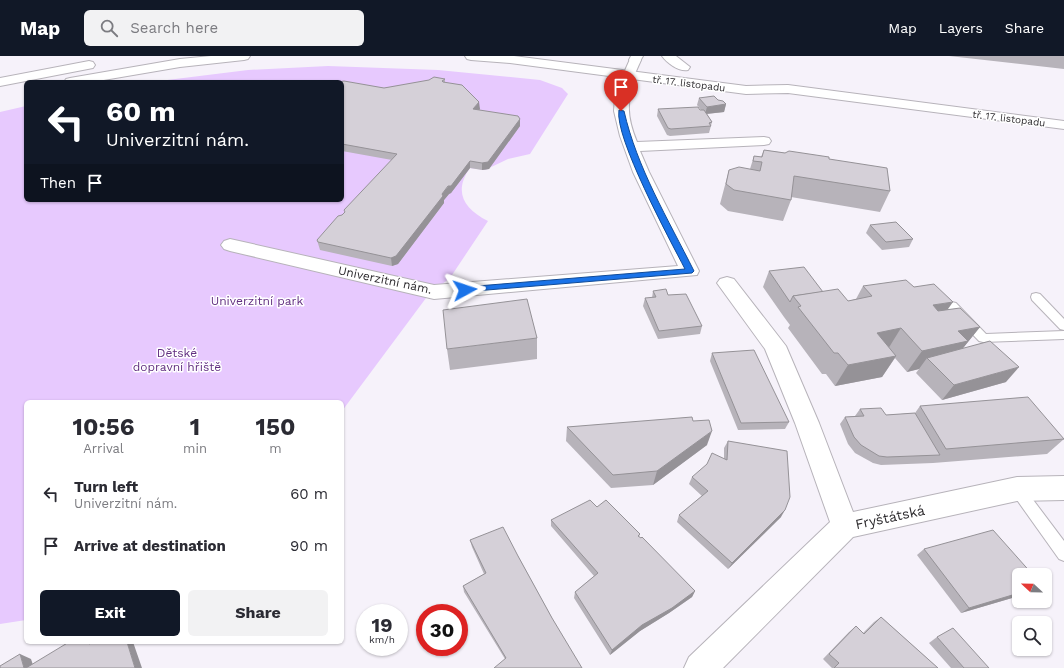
<!DOCTYPE html>
<meta charset="utf-8">
<style>
body{margin:0;font-family:"Work Sans",sans-serif;background:#f2f2f3;color:#2b2b33;height:100vh;display:flex;flex-direction:column;font-size:15px;white-space:nowrap}
*{box-sizing:border-box;margin:0}
p{font-size:13px;color:#7c7c81}
.icon{flex:none;width:22px;height:22px;fill:none;stroke:currentColor;stroke-width:2;stroke-linecap:round;stroke-linejoin:round}
.map{position:relative;flex:1;overflow:hidden}
.side{position:absolute;left:24px;top:344px;width:320px;height:244px;display:flex;flex-direction:column;background:#fff;border-radius:6px;box-shadow:0 1px 3px #0004}
.side>*{flex:none}
.banner{position:absolute;left:24px;top:24px;width:320px;height:122px;border-radius:6px;box-shadow:0 1px 3px #0004;background:#111827;color:#fff;overflow:hidden}
.needle{width:26px;rotate:292deg}
.buttons{position:absolute;left:1012px;top:512px;display:grid;gap:8px}
.buttons a{display:grid;place-items:center;width:40px;height:40px;border-radius:6px;background:#fff;box-shadow:0 1px 3px #0004;font-size:20px}
.speed{position:absolute;left:356px;top:548px;display:flex;gap:8px;font-size:20px;font-weight:700;text-align:center}
.speed>*{display:grid;place-content:center;width:52px;height:52px;border-radius:50%;background:#fff;box-shadow:0 1px 3px #0004;line-height:1}
.speed small{font-size:10px;font-weight:400}
.speed .limit{border:6px solid #d22;background:#fff;color:#111}
.pin{position:absolute;display:grid;place-items:center;width:34px;height:34px;color:#fff;margin:-41px -17px;border-radius:50% 50% 50% 0;rotate:-45deg;box-shadow:0 0 4px #0007}
.pin .icon{rotate:45deg}
.me{position:absolute;width:44px;margin:-22px;rotate:85deg;stroke-linejoin:round;filter:drop-shadow(0 0 3px #0008)}
.turn{display:flex;align-items:center;gap:14px;height:84px;padding:0 16px;font-size:18px}
.turn .icon{width:52px;height:52px;stroke-width:2.5}
.turn b{display:block;font-size:28px;line-height:34px}
.then{display:flex;align-items:center;height:38px;padding:0 16px;background:#0003;gap:8px;font-size:15px}
.eta{display:flex;justify-content:space-evenly;align-items:center;height:68px;text-align:center}
.eta b{font-size:24px;font-weight:700;line-height:28px}
.primary-button{display:flex;gap:8px;margin-top:auto;padding:8px 16px}
.primary-button a{flex:1;height:46px;border-radius:6px;background:#111827;color:#fff;font-size:16px;font-weight:700;line-height:46px;text-align:center}
.primary-button a+a{background:#f2f2f3;color:#2b2b33}
ul{padding:0;list-style:none}
li{display:flex;align-items:center;gap:12px;height:52px;padding:0 16px}
li div{flex:1}
li b{display:block;font-size:15px}
li em{font-style:normal}
header{display:flex;align-items:center;gap:24px;box-sizing:border-box;height:56px;padding:0 20px;background:#111827;color:#fff}
header strong{font-size:19px}
nav{display:flex;gap:22px;margin-inline-start:auto;font-size:14px}
.search{width:280px;height:36px;background:#f2f2f3;display:flex;align-items:center;gap:10px;box-sizing:border-box;padding:0 14px;border-radius:6px;color:#7c7c81;font-size:15px}
.map>svg:first-child{display:block}
.green{fill:#e7c9fe}
.lines{fill:none;stroke-linecap:round;stroke-linejoin:round}
.service-casing{stroke:#b7b3ba;stroke-width:2}
.minor-casing{stroke:#b7b3ba;stroke-width:2}
.tertiary-casing{stroke:#b7b3ba;stroke-width:2}
.secondary-casing{stroke:#b7b3ba;stroke-width:2}
.primary-casing{stroke:#b7b3ba;stroke-width:2}
.service{fill:#fff;fill-rule:evenodd}
.minor{fill:#fff;fill-rule:evenodd}
.tertiary{fill:#fff;fill-rule:evenodd}
.secondary{fill:#fff;fill-rule:evenodd}
.primary{fill:#fff;fill-rule:evenodd}
.wall{fill:#b7b3ba}
.shaded-wall{fill:#959297}
.building{fill:#d5d0d8;stroke:#959297}
.route{fill:#1a73e8;stroke:#114b97}
.labels{text-anchor:middle;stroke-width:3;stroke-linejoin:round;paint-order:stroke}
.far-street-label{font-size:10px;fill:#2d2b2e;stroke:#fff}
.street-label{font-size:12px;fill:#2d2b2e;stroke:#fff}
.park-label{font-size:12px;fill:#612e80;stroke:#fff}
.near-street-label{font-size:14px;fill:#2d2b2e;stroke:#fff}
</style>
<header>
<strong>Map</strong>
<div class="search"><svg class="icon" aria-label="search" viewBox="0 0 24 24"><circle cx="10" cy="10" r="6"/><path d="M15 15l6 6"/></svg>Search here</div>
<nav><a>Map</a><a>Layers</a><a>Share</a></nav>
</header>
<div class="map">
<svg width="1064" height="612" viewBox="0 0 1064 612">
<rect width="100%" height="100%" fill="#f6f2fa"/>
<path class="green" d="M328,10L438,14L540,24L562,32L568,38L530,98L508,103L485,114L470,112C453,136 464,153 488,165L450,222L429,238L342,355V346H26V564L0,568V56L26,50V144H342V26H151L248,14Z"/>
<g class="lines">
<defs>
<g id="service">
<path d="M1036,237L1040,238L1064,263V274L1060,273L1032,244L1031,241L1032,238Z"/>
<path d="M952,246L956,247L986,278L1064,275V283L983,286L979,285L948,253L947,250L948,247Z"/>
<path d="M1017,427L1022,429L1064,485V505L1059,503L1012,437L1010,433L1012,429Z"/>
</g>
<g id="minor">
<path d="M629,15L633,16L635,19C627,46 626,59 637,86L764,81L769,82L771,85L769,88L764,89L640,95L649,116L699,215L697,219L434,243L230,195L224,193L221,189L224,185L230,183L434,229L678,210L633,116L620,80L614,55L615,41L623,19L625,16Z"/>
<path d="M727,221L734,223L786,290L819,367L853,456L1017,421L1064,420V444L1017,445L853,481L723,612H684L689,601L830,466L795,367L765,293L717,227L720,223Z"/>
</g>
<path id="tertiary" d="M635,0L639,1L641,4L633,22H625L623,19L631,1Z"/>
<g id="secondary">
<path d="M631,0H643L639,7H631L629,4Z"/>
<path d="M662,0H676L690,11L688,14C679,16 667,7 662,0Z"/>
</g>
<g id="primary">
<path d="M211,0H250L248,3L244,4L180,11L92,26H64L66,23L70,22L180,3Z"/>
<path d="M465,0H514L746,30L788,29L1064,65V73L788,37L746,38L510,7L471,4L467,3Z"/>
<path d="M89,5L93,6L95,9L93,12L0,30V22Z"/>
</g>
</defs>
<use href="#service" class="service-casing"/>
<use href="#minor" class="minor-casing"/>
<use href="#tertiary" class="tertiary-casing"/>
<use href="#secondary" class="secondary-casing"/>
<use href="#primary" class="primary-casing"/>
<use href="#service" class="service"/>
<use href="#minor" class="minor"/>
<use href="#tertiary" class="tertiary"/>
<use href="#secondary" class="secondary"/>
<use href="#primary" class="primary"/>
</g>
<g class="wall">
<path d="M949,0H1064V13Z"/>
<path d="M445,23V27L480,53L479,54L520,70L489,113L482,114L470,112L451,137L449,138L444,144V147L398,208L392,210L320,194L317,184L342,159L392,104L342,95V26L384,32Z"/>
<path d="M699,42L718,44L726,48L724,56L707,58L712,66L709,77L670,80L667,79L657,60L658,53L701,54L697,49Z"/>
<path d="M764,94L829,103L890,135L880,156L791,141V144L783,165L728,155L720,148L729,114L750,113L754,100L761,101Z"/>
<path d="M870,169L913,183L909,191L882,194L866,177Z"/>
<path d="M769,215L848,245L856,243L863,230L914,231L947,254L980,271L962,293L1006,326L942,344L916,317L919,313L907,316L895,302L882,321L835,330L826,318H822L788,272L790,269L784,261L763,231Z"/>
<path d="M653,235L668,239L702,270L700,278L658,283L643,250L645,242H652Z"/>
<path d="M537,282V303L450,314L447,293Z"/>
<path d="M712,297L789,366L785,373L738,374L710,305Z"/>
<path d="M920,350L1064,383L1047,398L933,407L881,409L873,407L855,397L848,388L840,368L845,361L855,360L860,353L886,359L915,357Z"/>
<path d="M693,365L707,389L653,429L611,432L566,385L567,371Z"/>
<path d="M728,385L781,461L728,513L677,466L679,459L702,440L689,428L692,421L724,403V392Z"/>
<path d="M597,451L640,478L639,481L695,535L692,541L669,557L640,575L610,599L574,542L575,536L594,520L551,470V464Z"/>
<path d="M470,484L518,500L552,562L505,603L464,536L463,530L484,518L472,491Z"/>
<path d="M924,493L1019,519V540L961,557L917,499Z"/>
<path d="M881,561L938,612H832L823,603L849,576L856,570L863,577L874,566Z"/>
<path d="M937,581L989,612H951L929,587Z"/>
</g>
<g class="shaded-wall">
<path d="M479,46L480,53L474,60L473,53Z"/>
<path d="M726,48L724,56L705,58L707,51Z"/>
<path d="M520,63V70L489,113L482,114V107Z"/>
<path d="M470,105V112L451,137L449,138L444,144V147L398,208L392,210L391,202L442,138Z"/>
<path d="M953,246L938,267L933,249Z"/>
<path d="M980,271L952,306L927,302L919,313L907,316L922,295L958,275Z"/>
<path d="M901,272L888,293L877,277Z"/>
<path d="M896,300L882,321L835,330L848,309Z"/>
<path d="M1019,311L1006,326L942,344L954,329Z"/>
<path d="M712,375L707,389L653,429L657,415Z"/>
<path d="M785,454L781,461L728,513L732,507Z"/>
<path d="M695,535L692,541L669,557L640,575L610,599L612,594L642,569Z"/>
<path d="M1019,537V540L961,557L969,552Z"/>
<path d="M127,586H133L142,612H135Z"/>
<path d="M20,598L31,603L34,612H24Z"/>
</g>
<g class="building">
<path d="M434,21L445,23L442,25L443,26L462,29L479,46L473,53L518,60L520,63L488,106L482,107L470,105L451,130H448L442,138L443,140L396,200L391,202L318,186L317,184L338,160L342,159L345,156L344,154L397,98L342,88V26H338L344,25L384,32L429,24Z"/>
<path d="M714,40L718,44L723,45L726,48L707,51L699,42Z"/>
<path d="M698,51L700,54H704L712,66L709,67L711,70L671,73L668,72L658,53Z"/>
<path d="M764,94L785,97L789,95L829,101V103L887,112L890,135L794,120L791,144L734,134L726,128L729,114L739,111L760,115L762,106L753,105L754,100L762,101Z"/>
<path d="M896,166L913,183L886,186L870,169Z"/>
<path d="M804,211L823,236L793,240L790,246L769,215Z"/>
<path d="M906,224L914,231L934,228L953,246L933,249L938,255L960,252L980,271L958,275L968,285L922,295L901,272L877,277L896,300L848,309L838,297H834L798,251L801,250L793,240L838,233L848,245L872,240L863,230Z"/>
<path d="M666,233L668,239L686,238L702,270L659,275L645,242L656,241L653,235Z"/>
<path d="M527,243L537,282L447,293L443,254Z"/>
<path d="M990,285L1019,311L954,329L927,302Z"/>
<path d="M754,294L789,366L741,367L712,297Z"/>
<path d="M1028,341L1064,383L946,393L920,350Z"/>
<path d="M881,352L886,359L915,357L940,399L887,401L879,400L861,389L854,381L845,361L864,360L860,353Z"/>
<path d="M692,361L693,365L709,364L712,375L657,415L613,419L567,371Z"/>
<path d="M728,385L787,395L790,441L785,454L732,507L679,459L708,435L692,421L707,408L712,397L727,404Z"/>
<path d="M590,444L597,451L606,444L640,478L638,480L641,482L642,481L695,535L672,552L642,569L612,594L575,536L598,517L551,464Z"/>
<path d="M503,471L518,500L552,562L582,612H494L506,602L463,530L486,517L470,484Z"/>
<path d="M993,474L1033,519H1019V537L969,552L924,493Z"/>
<path d="M881,561L938,612H834L839,607L829,598L856,570L864,578Z"/>
<path d="M953,572L989,612H964L937,581Z"/>
<path d="M69,586H88L89,588L93,586H127L135,612H26Z"/>
<path d="M20,598L24,612H0V610Z"/>
</g>
<path class="route" d="M619,54L624,55C637,112 668,163 694,215L692,217L463,236V232L465,231L685,213C670,184 614,81 619,54Z"/>
<g class="labels">
<g class="far-street-label">
<text transform="translate(689 27) rotate(7)" y="4">tř. 17. listopadu</text>
<text transform="translate(1009 62) rotate(7)" y="4">tř. 17. listopadu</text>
</g>
<g class="street-label">
<text transform="translate(385 224) rotate(12)" y="4">Univerzitní nám.</text>
</g>
<g class="park-label">
<text x="257" y="249">Univerzitní park</text>
<text x="177" y="301">Dětské<tspan x="177" dy="14">dopravní hřiště</tspan></text>
</g>
<g class="near-street-label">
<text transform="translate(890 461) rotate(-12)" y="5">Fryštátská</text>
</g>
</g>
</svg>
<div class="buttons">
<a><svg class="needle" viewBox="-14 -14 28 28"><path d="M0-13l5 13h-10z" fill="#e53935"/><path d="M0 13l5-13h-10z" fill="#7c7c81"/></svg></a>
<a><svg class="icon" aria-label="search" viewBox="0 0 24 24"><circle cx="10" cy="10" r="6"/><path d="M15 15l6 6"/></svg></a>
</div>
<div class="speed"><div>19<small>km/h</small></div><div class="limit">30</div></div>
<div class="pin" style="left:621px;top:55px;background:#d93025"><svg class="icon" aria-label="arrive" viewBox="0 0 24 24"><path d="M6 21V4h12l-3 4 3 4H6"/></svg></div>
<svg class="me" style="left:465px;top:234px" viewBox="-20 -20 40 40"><path d="M0-17L14 15 0 8-14 15z" fill="#1a73e8" stroke="#fff" stroke-width="4"/></svg>
<div class="banner">
<div class="turn"><svg class="icon" aria-label="left" viewBox="0 0 24 24"><path d="M17 20v-9H6M10 6l-5 5 5 5"/></svg><div><b>60 m</b>Univerzitní nám.</div></div>
<div class="then">Then<svg class="icon" aria-label="arrive" viewBox="0 0 24 24"><path d="M6 21V4h12l-3 4 3 4H6"/></svg></div>
</div>
<section class="side">
<div class="eta">
<div><b>10:56</b><p>Arrival</p></div>
<div><b>1</b><p>min</p></div>
<div><b>150</b><p>m</p></div>
</div>
<ul>
<li><svg class="icon" aria-label="left" viewBox="0 0 24 24"><path d="M17 20v-9H6M10 6l-5 5 5 5"/></svg><div><b>Turn left</b><p>Univerzitní nám.</p></div><em>60 m</em></li>
<li><svg class="icon" aria-label="arrive" viewBox="0 0 24 24"><path d="M6 21V4h12l-3 4 3 4H6"/></svg><div><b>Arrive at destination</b></div><em>90 m</em></li>
</ul>
<div class="primary-button"><a>Exit</a><a>Share</a></div>
</section>
</div>
